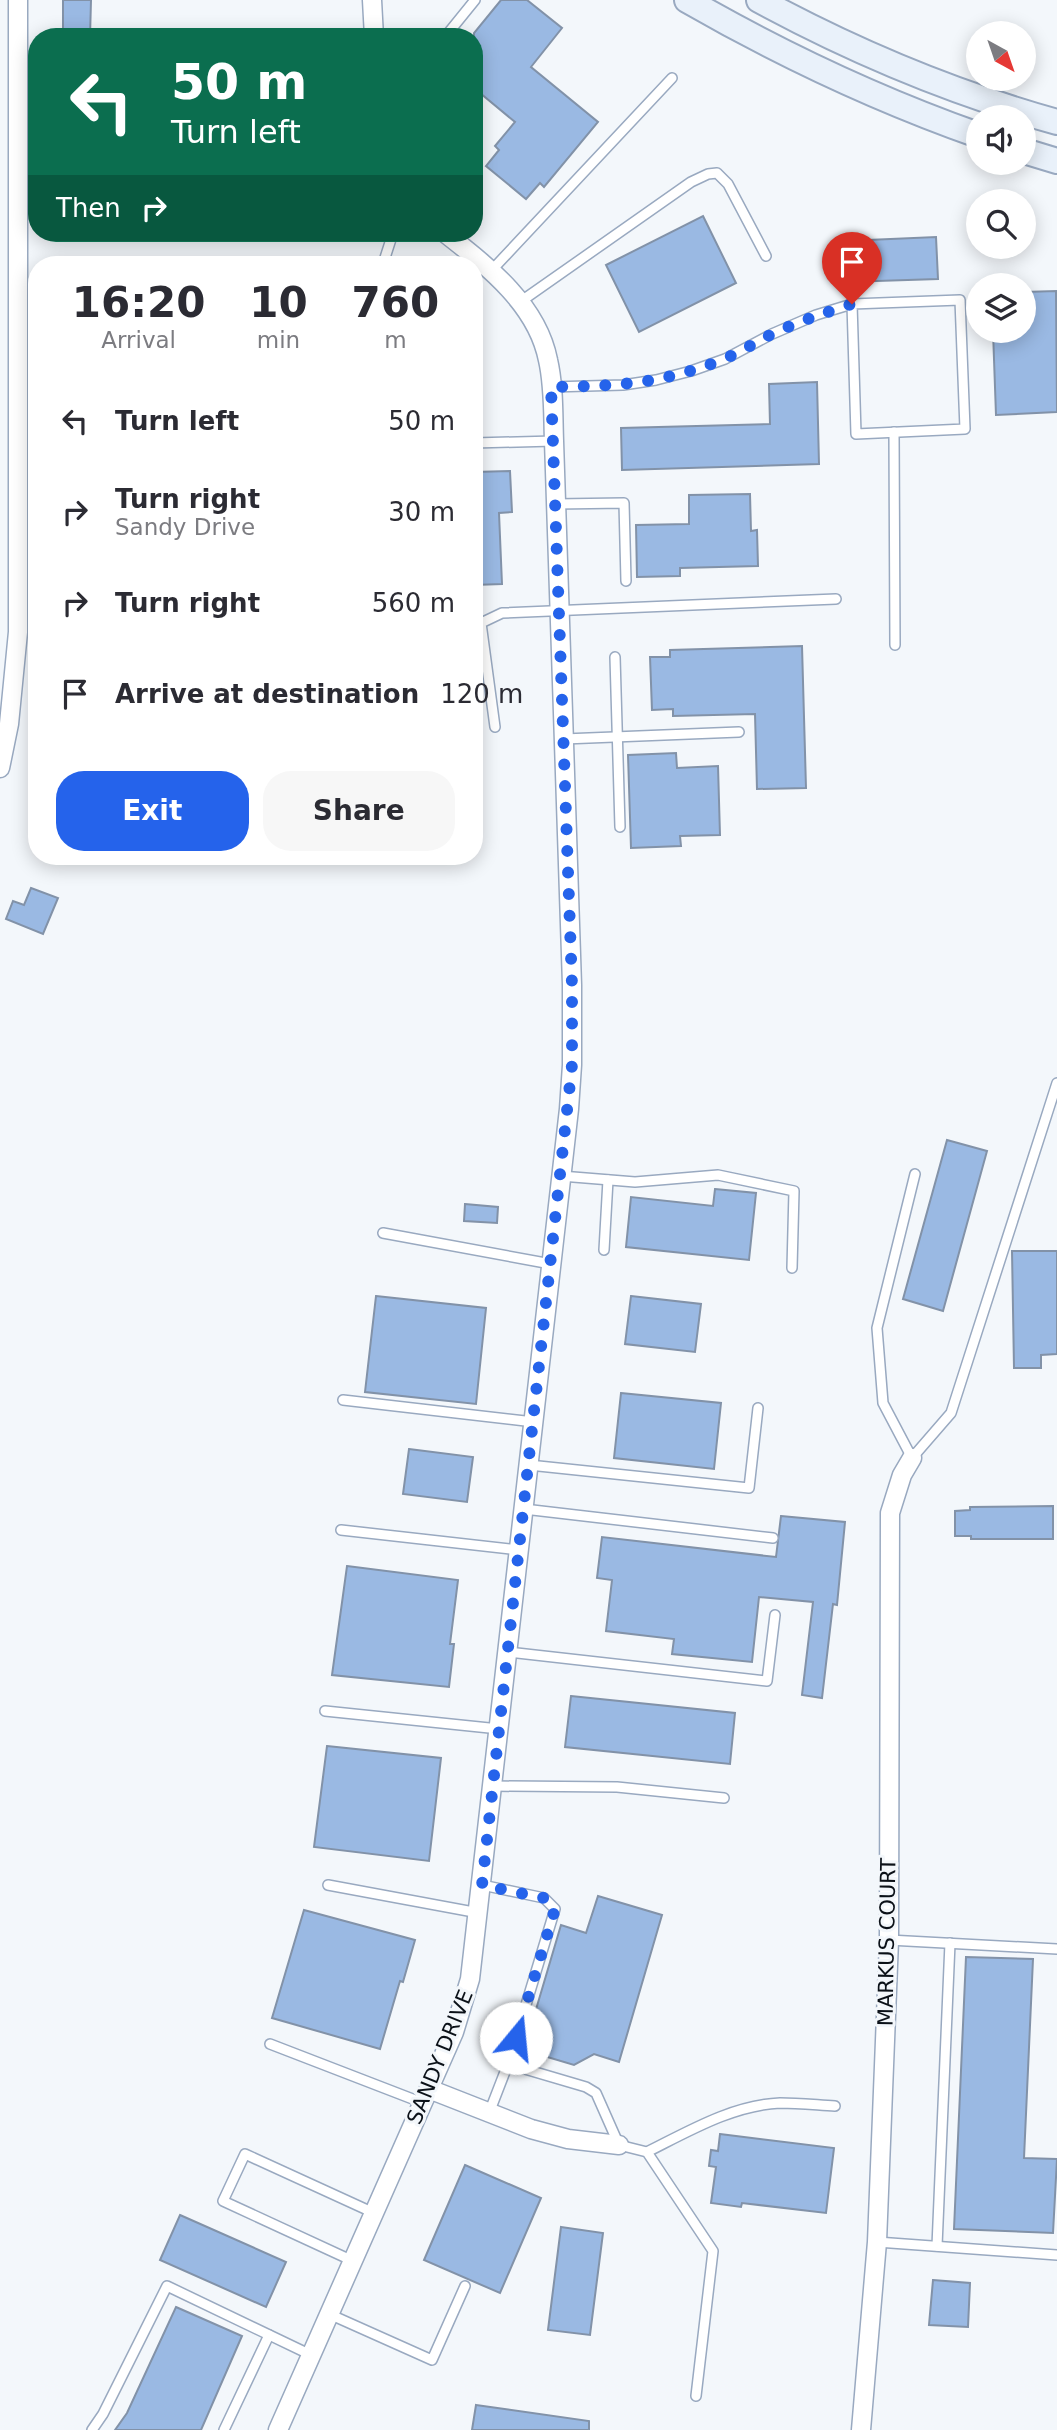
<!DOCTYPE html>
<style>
body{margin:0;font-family:"DejaVu Sans",sans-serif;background:#f7f7f7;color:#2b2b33;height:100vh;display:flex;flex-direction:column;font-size:26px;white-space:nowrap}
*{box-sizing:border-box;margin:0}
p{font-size:23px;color:#7c7c81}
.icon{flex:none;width:38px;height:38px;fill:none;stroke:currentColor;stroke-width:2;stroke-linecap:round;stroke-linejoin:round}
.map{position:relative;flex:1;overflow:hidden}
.details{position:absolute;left:28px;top:256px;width:455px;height:609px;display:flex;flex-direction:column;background:#fff;border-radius:28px;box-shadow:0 4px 18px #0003}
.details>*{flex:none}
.hud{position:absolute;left:28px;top:28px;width:455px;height:214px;border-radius:28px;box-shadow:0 4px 18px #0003;background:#0b6e4f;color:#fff;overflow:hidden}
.needle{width:46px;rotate:140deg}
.tools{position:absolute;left:966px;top:21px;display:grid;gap:14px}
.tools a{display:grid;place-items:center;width:70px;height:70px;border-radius:50%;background:#fff;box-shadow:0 4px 18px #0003;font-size:35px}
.pin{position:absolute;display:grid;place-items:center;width:60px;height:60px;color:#fff;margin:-72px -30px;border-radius:50% 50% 50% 0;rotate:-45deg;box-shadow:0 0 7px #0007}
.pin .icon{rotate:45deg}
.me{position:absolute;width:77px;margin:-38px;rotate:17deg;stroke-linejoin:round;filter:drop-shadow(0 0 5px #0008)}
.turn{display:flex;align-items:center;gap:24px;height:147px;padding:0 28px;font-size:32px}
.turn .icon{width:91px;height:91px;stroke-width:2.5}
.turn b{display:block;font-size:49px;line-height:60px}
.then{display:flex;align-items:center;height:66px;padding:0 28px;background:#0003;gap:14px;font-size:26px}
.eta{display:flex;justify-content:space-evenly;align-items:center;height:119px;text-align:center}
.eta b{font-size:42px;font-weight:700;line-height:49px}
.action{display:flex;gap:14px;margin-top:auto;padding:14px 28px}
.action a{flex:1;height:80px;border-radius:28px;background:#2563eb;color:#fff;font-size:28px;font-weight:700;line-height:80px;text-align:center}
.action a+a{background:#f7f7f7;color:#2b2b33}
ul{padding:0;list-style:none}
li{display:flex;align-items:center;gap:21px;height:91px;padding:0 28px}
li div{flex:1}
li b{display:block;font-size:26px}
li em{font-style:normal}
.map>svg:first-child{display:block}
.building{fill:#9ab9e3;stroke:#8292a8;stroke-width:2}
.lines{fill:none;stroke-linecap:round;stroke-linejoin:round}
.service-casing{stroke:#99a9c0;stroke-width:12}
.minor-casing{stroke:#99a9c0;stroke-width:21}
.secondary-casing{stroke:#99a9c0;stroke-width:28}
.service{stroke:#fff;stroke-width:9}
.minor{stroke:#fff;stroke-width:18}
.secondary{stroke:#e9f1fa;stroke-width:24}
.route{stroke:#2563eb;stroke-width:12;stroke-dasharray:0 21.6}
.labels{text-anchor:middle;stroke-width:6;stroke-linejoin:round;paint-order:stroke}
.street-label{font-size:21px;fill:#0b1118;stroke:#f3f7fb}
</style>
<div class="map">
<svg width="1057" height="2430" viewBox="0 0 1057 2430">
<rect width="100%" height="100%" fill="#f3f7fb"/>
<g class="building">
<path d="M63,0H91L90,37H63Z"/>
<path d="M501,0H527L562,28L531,67L598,122L544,187L540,183L526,199L486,166L499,150L495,146L515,122L474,88V33Z"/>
<path d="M703,216L736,283L639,332L606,265Z"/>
<path d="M936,237L938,279L846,282L845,241Z"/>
<path d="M1056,291L1057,412L996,415L993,331H1024V292Z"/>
<path d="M817,382L819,464L622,470L621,428L770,424L769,384Z"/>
<path d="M510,471L512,512L499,513L502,584L474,585V472Z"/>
<path d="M750,494L751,531L757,530L758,566L680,568V576L637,577L636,525L689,524V495Z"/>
<path d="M802,646L806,788L757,789L755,714L673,716V709L652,710L650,657H670V650Z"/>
<path d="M676,753L677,768L718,766L720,835L680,836L681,846L631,848L628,755Z"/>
<path d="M31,888L58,898L43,934L6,919L13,901L24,905Z"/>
<path d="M947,1140L987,1151L943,1311L903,1299Z"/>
<path d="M715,1189L756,1193L749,1260L626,1247L631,1197L713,1206Z"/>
<path d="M465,1204L498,1207L497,1223L464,1221Z"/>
<path d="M1012,1251H1057V1354L1041,1355V1368H1014Z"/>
<path d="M376,1296L486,1308L476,1404L365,1392Z"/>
<path d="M631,1296L701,1304L695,1352L625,1344Z"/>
<path d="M621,1393L721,1403L714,1469L614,1458Z"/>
<path d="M409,1449L473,1457L467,1502L403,1494Z"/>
<path d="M1053,1506V1539H971V1536H955V1511L970,1510V1507Z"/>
<path d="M781,1516L845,1522L837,1605L833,1604L822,1698L802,1695L813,1602L759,1597L752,1662L672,1654L674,1639L606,1631L612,1580L597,1578L602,1537L776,1557Z"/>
<path d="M347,1566L458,1580L450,1644H454L449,1687L332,1675Z"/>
<path d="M571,1696L735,1713L730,1764L565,1747Z"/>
<path d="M327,1746L441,1758L429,1861L314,1847Z"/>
<path d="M598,1896L662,1915L619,2062L594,2054L574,2065L524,2050L561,1925L586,1933Z"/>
<path d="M304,1910L415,1940L403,1982L400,1981L380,2049L272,2018Z"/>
<path d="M966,1957L1033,1959L1024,2158L1057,2159L1053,2233L954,2229Z"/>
<path d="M720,2134L834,2148L826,2213L742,2203L741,2207L711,2203L716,2167L709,2166L711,2150L718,2151Z"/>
<path d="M465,2165L541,2198L500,2293L424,2260Z"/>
<path d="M180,2215L286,2262L266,2307L160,2260Z"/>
<path d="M561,2227L603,2233L590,2335L548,2330Z"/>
<path d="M933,2280L970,2283L968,2327L929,2325Z"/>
<path d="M176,2307L242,2336L201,2430H115L127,2413Z"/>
<path d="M476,2405L589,2421V2430H472Z"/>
</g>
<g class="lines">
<defs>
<g id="service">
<path d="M445,37L475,0"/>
<path d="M383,264L393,233"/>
<path d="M491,271L672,78"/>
<path d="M520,302L691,182L708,174L717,173L728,184L766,256"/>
<path d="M551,387L623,385L656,380L691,371L725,359L772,334L816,315L852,304L960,300L965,429L856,434L852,304"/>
<path d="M894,432L895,645"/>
<path d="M474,443L554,441"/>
<path d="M556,504L624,503L626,581"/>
<path d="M615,657L620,827"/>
<path d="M495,727L481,623L502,613L836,599"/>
<path d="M564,739L739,732"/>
<path d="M915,1174L877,1328L883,1403L912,1458L951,1413L1057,1083"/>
<path d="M561,1176L635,1182L718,1175L794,1191L792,1268"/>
<path d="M383,1233L551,1264"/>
<path d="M604,1250L608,1180"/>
<path d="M343,1400L534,1422"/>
<path d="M529,1465L749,1488L758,1408"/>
<path d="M524,1509L773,1538"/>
<path d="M341,1530L519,1550"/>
<path d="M508,1652L767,1681L775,1615"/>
<path d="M325,1711L499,1729"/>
<path d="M493,1786L617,1787L724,1798"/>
<path d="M328,1885L479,1913"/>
<path d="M482,1885L544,1898L555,1909L508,2064L489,2113"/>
<path d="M889,1940L1057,1949"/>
<path d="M270,2044L423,2103"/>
<path d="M508,2064L586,2087L596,2093L619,2145L647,2152L713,2251L696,2396"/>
<path d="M647,2152C689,2131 733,2105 780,2103C798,2103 817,2105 835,2106"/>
<path d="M877,2242L1057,2255"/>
<path d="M937,2246L950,1943"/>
<path d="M353,2261L223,2201L245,2154L374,2213"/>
<path d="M329,2314L432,2360L465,2286"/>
<path d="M92,2430L103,2414L167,2286L311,2355"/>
<path d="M224,2430L269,2335"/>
</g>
<g id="minor">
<path d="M372,0L374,37"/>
<path d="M0,768L9,724L18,632V0"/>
<path d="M429,2089L531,2129L568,2139L619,2145"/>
<path d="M278,2430L454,2032L470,1979L569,1109L572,1065V985L554,441C553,414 554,386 548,360C537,304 487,266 445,233"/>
<path d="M861,2430L877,2242L889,1940L890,1513L902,1475L912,1458"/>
</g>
<g id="secondary">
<path d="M687,0C781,54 876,99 978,135"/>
<path d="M759,0C853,51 953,93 1057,122"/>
<path d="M1024,151L1057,161"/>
</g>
</defs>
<use href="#service" class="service-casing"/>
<use href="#minor" class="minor-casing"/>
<use href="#secondary" class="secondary-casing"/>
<use href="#service" class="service"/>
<use href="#minor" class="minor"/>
<use href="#secondary" class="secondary"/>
</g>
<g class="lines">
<path class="route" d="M516,2038L555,1909L544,1898L482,1885L572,1065V985L551,387C616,386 663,384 724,359C741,352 756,342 772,334C798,322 824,313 852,304"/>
</g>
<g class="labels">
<g class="street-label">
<text transform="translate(887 1942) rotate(-89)" y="7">MARKUS COURT</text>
<text transform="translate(440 2057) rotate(-68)" y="7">SANDY DRIVE</text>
</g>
</g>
</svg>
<div class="tools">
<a><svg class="needle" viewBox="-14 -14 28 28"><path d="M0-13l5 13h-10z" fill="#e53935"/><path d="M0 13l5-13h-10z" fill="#7c7c81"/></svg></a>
<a><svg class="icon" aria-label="sound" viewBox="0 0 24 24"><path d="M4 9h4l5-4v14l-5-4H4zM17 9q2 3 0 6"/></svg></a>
<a><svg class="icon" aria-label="search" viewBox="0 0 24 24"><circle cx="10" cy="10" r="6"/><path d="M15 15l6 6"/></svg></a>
<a><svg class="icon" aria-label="layers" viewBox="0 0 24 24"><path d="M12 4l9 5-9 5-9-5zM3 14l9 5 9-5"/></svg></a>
</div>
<div class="pin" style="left:852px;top:304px;background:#d93025"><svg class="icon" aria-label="arrive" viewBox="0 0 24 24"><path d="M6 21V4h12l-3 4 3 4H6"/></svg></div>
<svg class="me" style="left:516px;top:2038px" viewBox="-20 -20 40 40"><circle r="19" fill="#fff"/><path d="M0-13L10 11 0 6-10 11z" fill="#2563eb"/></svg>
<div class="hud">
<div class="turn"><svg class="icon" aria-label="left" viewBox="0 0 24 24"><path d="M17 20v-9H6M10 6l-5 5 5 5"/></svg><div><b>50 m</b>Turn left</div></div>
<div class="then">Then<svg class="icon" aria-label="right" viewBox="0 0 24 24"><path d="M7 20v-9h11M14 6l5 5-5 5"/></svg></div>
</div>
<section class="details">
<div class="eta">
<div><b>16:20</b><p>Arrival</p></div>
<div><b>10</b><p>min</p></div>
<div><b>760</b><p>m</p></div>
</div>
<ul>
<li><svg class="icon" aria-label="left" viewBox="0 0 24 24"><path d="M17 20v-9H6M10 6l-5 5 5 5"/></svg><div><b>Turn left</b></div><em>50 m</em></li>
<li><svg class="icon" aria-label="right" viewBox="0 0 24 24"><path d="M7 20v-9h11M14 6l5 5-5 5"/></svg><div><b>Turn right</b><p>Sandy Drive</p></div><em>30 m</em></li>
<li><svg class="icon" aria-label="right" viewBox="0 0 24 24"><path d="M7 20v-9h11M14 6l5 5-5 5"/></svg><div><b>Turn right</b></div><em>560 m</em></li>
<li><svg class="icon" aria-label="arrive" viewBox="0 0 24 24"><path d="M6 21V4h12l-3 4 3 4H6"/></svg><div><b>Arrive at destination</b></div><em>120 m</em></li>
</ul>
<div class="action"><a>Exit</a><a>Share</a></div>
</section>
</div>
